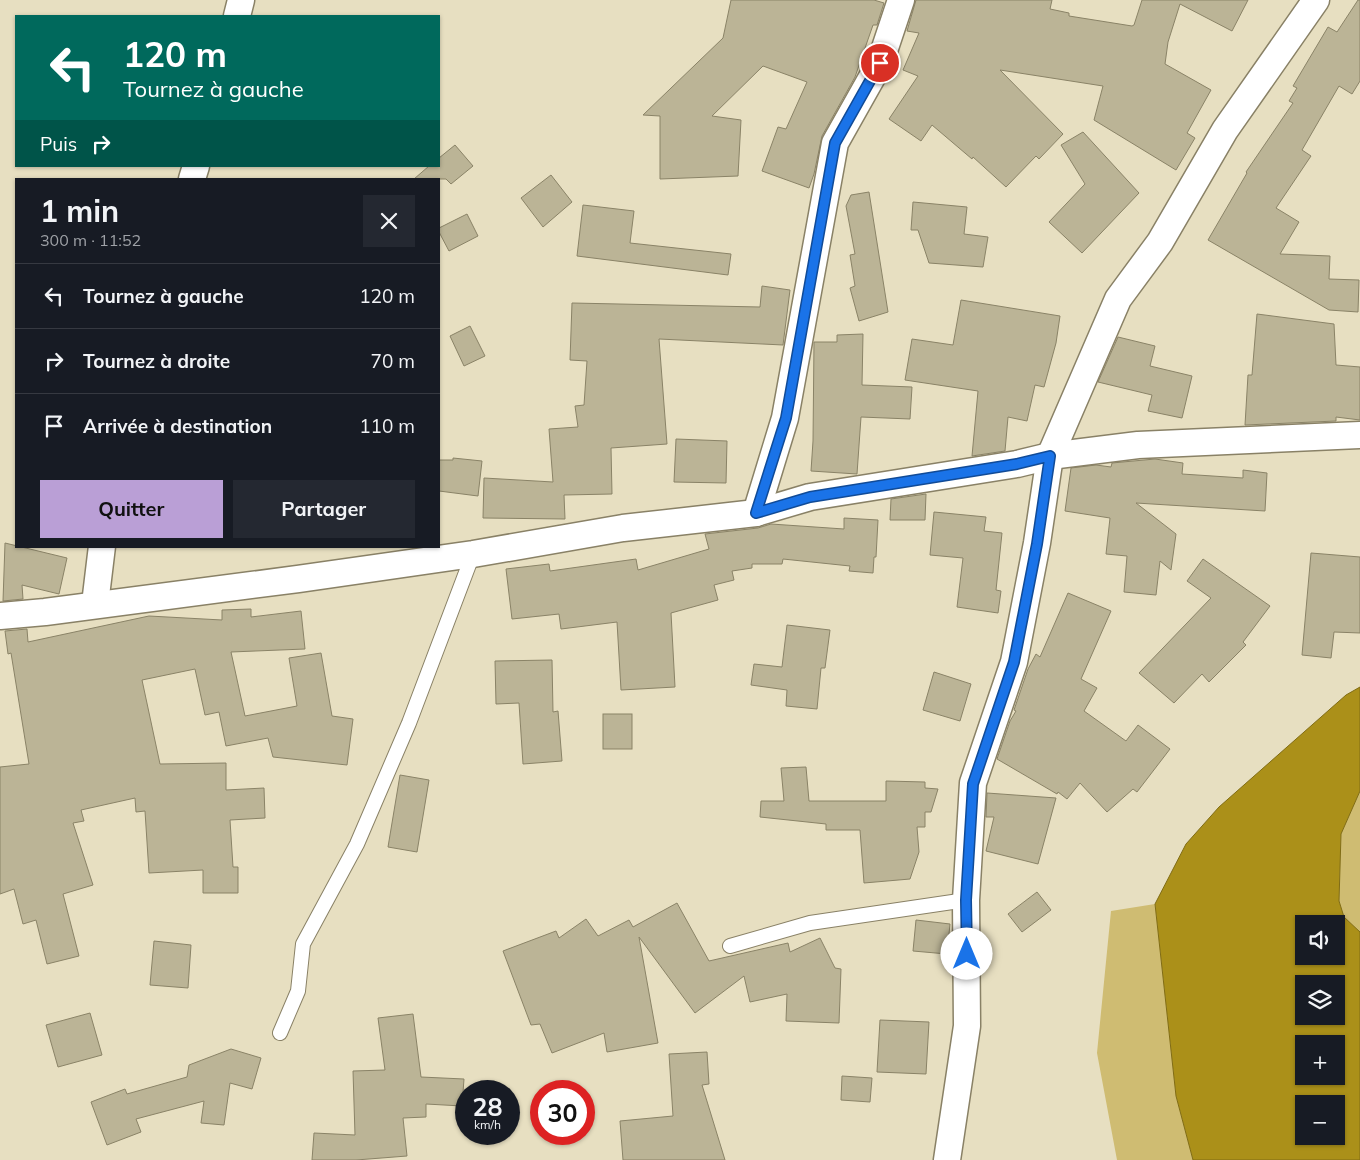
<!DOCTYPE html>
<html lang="fr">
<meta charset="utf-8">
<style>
body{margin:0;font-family:Mulish,sans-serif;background:#242831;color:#f1f3f6;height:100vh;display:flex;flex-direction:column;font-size:19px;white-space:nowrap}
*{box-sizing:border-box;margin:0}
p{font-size:16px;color:#9ea1a6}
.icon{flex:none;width:28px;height:28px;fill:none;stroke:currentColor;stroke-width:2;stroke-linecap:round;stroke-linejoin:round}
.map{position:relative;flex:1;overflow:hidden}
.side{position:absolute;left:15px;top:178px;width:425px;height:370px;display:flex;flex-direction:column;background:#171b24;border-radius:0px;box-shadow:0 1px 4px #0004}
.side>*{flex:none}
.guide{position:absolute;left:15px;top:15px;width:425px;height:152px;border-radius:0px;box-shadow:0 1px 4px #0004;background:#00695c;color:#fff;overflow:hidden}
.buttons{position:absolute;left:1295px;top:915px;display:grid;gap:10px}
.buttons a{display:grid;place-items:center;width:50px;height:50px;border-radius:0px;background:#171b24;box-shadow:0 1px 4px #0004;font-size:25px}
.speed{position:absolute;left:455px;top:1080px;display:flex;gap:10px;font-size:25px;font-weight:700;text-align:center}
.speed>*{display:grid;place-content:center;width:65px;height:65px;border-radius:50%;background:#171b24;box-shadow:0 1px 4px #0004;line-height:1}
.speed small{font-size:12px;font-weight:400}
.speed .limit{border:8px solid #d22;background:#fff;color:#111}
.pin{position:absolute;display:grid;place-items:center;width:42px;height:42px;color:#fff;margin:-21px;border:2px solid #fff;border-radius:50%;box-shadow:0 1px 5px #0007}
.me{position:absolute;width:55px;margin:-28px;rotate:0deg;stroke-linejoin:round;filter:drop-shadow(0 0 4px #0008)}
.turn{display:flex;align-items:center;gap:18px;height:105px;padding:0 25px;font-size:22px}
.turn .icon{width:65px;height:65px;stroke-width:2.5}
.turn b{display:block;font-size:35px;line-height:42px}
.then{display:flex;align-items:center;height:48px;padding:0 25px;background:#0003;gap:10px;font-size:19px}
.round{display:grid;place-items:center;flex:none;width:52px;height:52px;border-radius:0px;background:#242831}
.overview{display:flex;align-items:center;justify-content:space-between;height:85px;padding:0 25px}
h1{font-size:30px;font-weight:700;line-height:38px}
.button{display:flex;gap:10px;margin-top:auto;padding:10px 25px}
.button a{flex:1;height:58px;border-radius:0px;background:#ba9fd6;color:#111;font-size:20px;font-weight:700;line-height:58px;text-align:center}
.button a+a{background:#242831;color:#f1f3f6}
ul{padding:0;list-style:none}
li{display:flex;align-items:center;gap:15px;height:65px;padding:0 25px;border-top:1px solid #363941}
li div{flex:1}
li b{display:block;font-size:19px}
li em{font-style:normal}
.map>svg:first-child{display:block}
.green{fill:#cfbc72}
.water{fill:#ab9019;stroke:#806c15;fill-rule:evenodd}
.building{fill:#bbb496;stroke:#8a8367}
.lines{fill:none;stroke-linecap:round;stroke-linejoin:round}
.lane-casing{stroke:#898166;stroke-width:16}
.street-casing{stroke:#898166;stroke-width:29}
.lane{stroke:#fff;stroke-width:14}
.street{stroke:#fff;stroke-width:26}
.route-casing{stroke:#114b97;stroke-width:12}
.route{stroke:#1a73e8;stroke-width:9}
</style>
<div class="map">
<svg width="1360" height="1160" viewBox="0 0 1360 1160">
<rect width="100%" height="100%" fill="#e7dfc1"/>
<g class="green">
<path d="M1360,791V932L1344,917L1339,902L1341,834Z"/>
<path d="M1155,904L1176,1096L1193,1160H1117L1097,1053L1111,911Z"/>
</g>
<path class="water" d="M1360,687V791L1341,834L1339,901L1344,917L1360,932V1160H1193L1176,1096L1155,904L1186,844L1219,807L1346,695ZM1304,924H1336V956H1304ZM1304,984H1336V1016H1304ZM1304,1044H1336V1076H1304ZM1304,1104H1336V1136H1304Z"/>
<g class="building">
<path d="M731,0H874L884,3L877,25H873L855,77L822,136L814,174L809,188L762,171L778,127L786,129L807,82L763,66L712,116L741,120L738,176L660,179V116L643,115L723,38Z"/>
<path d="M916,0H1052L1050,9L1069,13V16L1132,26L1134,25L1142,0H1248L1232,31L1180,4L1168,42L1165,64L1211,90L1187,133L1195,138L1176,170L1094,120L1103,86L1000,70L1063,134L1039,159L1036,156L1006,187L973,157L972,159L932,125L921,141L889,119L918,76L903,70L919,33L907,31Z"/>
<path d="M1358,0H1360V81L1352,94L1339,86L1302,150L1311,156L1276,208L1299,222L1280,254L1330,256L1329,279L1359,280L1358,312L1329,310L1208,240L1247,173L1246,172L1293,103L1289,101L1297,88L1293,86L1328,27L1337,32Z"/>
<path d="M1083,132L1139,193L1082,253L1049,222L1085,184L1061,145Z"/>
<path d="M455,145L473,166L451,184L446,179H414L429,166H439V158Z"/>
<path d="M551,175L572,202L543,227L521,198Z"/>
<path d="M869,192L888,312L859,321L850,288L855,286L850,255L855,254L846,206L851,195Z"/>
<path d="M913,202L967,207L964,234L988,237L983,267L929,263L918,230H911Z"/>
<path d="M583,205L634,211L630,243L731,254L728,275L577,256Z"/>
<path d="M467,214L478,236L449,251L439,232V228Z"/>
<path d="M762,286L790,290L783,345L659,339L667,444L611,448L612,494L564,495L565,519L483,518L484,478L553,482L549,429L578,427L575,406L584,405L587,361L570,360L572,303L760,307Z"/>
<path d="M961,300L1060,316L1056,343L1044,387L1035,385L1027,421L1008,417L1005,451L972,456L978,391L905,380L912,339L953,345Z"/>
<path d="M1257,314L1334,324L1336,365L1360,367V420L1336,417V421L1245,425L1248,375H1252Z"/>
<path d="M470,326L485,356L464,366L450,336Z"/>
<path d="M863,334L862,385L912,387L910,419L861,417L857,474L811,471L813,441L814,342H837V335Z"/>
<path d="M1118,337L1155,346L1150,366L1192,376L1182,418L1148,411L1152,395L1098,382Z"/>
<path d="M676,439L727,441L726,483L674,482Z"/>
<path d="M453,458L482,461L478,496L439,491V460H453Z"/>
<path d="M1155,459L1183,463L1182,474L1243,478V470L1267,473L1265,511L1136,503L1176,534L1171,570L1160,561L1156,595L1124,592L1127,556L1106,554L1110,518L1065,511L1071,468L1096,465L1111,467L1112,463Z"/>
<path d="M926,494L925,520H890L891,499Z"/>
<path d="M934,512L986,517L984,531L1002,533L996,590L1001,591L998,613L957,607L963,558L930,555Z"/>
<path d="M844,518L878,520L876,557H874L873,573L849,571L850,566L783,559L782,564H752V568L732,571L734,580L714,585L718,600L671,613L675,687L621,690L617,622L561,629L559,614L512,619L506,569L549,564L550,571L636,559L638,570L709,549L705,534L758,528L771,524L844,529Z"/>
<path d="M5,543L67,558L59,594L22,585L23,599L3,601Z"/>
<path d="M1311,553L1360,557V633L1334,632L1331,658L1302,655Z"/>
<path d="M1203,559L1270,606L1243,642L1246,645L1209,682L1202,674L1174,703L1139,673L1211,598L1187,581Z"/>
<path d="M1068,593L1111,611L1081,679L1097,688L1084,711L1126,741L1138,725L1170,749L1137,792L1133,789L1107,812L1080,783L1067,799L1058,792L1057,794L997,759L1010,721L1016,711L1014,710L1028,669L1036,654L1040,657Z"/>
<path d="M251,609V617L301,611L305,649L231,652L245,716L297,706L289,658L321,653L332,716L353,719L347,765L273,757L268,738L226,746L219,712L205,715L195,669L142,680L160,764L226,763V790L264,788L265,818L230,820L233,867H238V893H203V870L149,873L145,811L136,812L135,798L81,810L84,821L73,823L93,885L63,894L79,956L47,964L36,920L23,924L14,889L0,894V767L29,764L11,653L8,654L5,631L27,629L28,642L149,616L222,620V610Z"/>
<path d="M787,625L830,630L825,668H821L817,709L786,706L787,690L751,685L754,664L782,667Z"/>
<path d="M552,660L553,712L558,711L562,761L523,764L519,703L496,704L495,661Z"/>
<path d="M934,672L971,684L960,721L923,710Z"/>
<rect x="603" y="714" width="29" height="35"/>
<path d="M806,767L809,801H886V781L925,782V788L938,789L931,812H925V827H917L919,852L910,879L864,883L860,830H826V824L760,817L761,801H784L781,768Z"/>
<path d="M400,775L429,780L417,852L388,847Z"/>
<path d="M987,793L1056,798L1038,864L986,851L994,817H986Z"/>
<path d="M1037,892L1051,910L1022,932L1008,914Z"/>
<path d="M677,903L709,961L788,943L790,952L820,938L835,968L841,969L839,1023L786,1021L787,994L750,1002L744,976L695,1013L639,937L658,1043L607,1052L604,1033L552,1053L540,1024L531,1025L503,951L556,931L559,938L586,919L598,936L629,920L633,927Z"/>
<path d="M916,920L950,924L947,954L913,951Z"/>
<path d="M154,941L191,945L188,988L150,985Z"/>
<path d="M90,1013L102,1055L58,1067L46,1025Z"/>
<path d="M413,1014L421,1077L464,1079L462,1106L426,1104V1117L403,1118L407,1156L356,1160H312L314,1133L355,1135L353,1071L385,1070L378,1018Z"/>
<path d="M880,1020L929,1022L926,1074L877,1072Z"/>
<path d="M231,1049L261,1058L252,1089L230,1083L224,1125L201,1123L204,1101L136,1119L141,1132L107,1145L91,1102L125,1089L127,1094L187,1077L189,1065Z"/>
<path d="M707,1052L709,1084L702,1085L725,1160H623L620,1121L673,1116L669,1054Z"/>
<path d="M842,1076L872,1078L870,1102L841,1100Z"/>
</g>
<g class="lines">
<defs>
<g id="lane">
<path d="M730,946L810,923L966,900"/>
<path d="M280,1033L298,991L303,944L357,844L409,723L473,554"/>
</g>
<g id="street">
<path d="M237,16L241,0"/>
<path d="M192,179L196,166"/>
<path d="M756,513L785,418L835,143L880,63L901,0"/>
<path d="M95,604L102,546"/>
<path d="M0,616L45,612L298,579L473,554L623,528L756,513L810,497L1017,464L1050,456L1138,445L1360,435"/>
<path d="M947,1160L967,1026L966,900L973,783L1014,662L1037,543L1050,456L1118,299L1160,242L1225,130L1316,0"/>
</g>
</defs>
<use href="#lane" class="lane-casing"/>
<use href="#street" class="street-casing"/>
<use href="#lane" class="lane"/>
<use href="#street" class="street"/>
</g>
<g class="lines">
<defs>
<path id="route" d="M880,63L835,143L786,418L756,513L810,497L1017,464L1050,456L1037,544L1014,662L973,784L966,900L967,954"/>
</defs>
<use href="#route" class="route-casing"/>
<use href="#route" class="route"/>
</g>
</svg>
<div class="buttons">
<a><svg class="icon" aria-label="sound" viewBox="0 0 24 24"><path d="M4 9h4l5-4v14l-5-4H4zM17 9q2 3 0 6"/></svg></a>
<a><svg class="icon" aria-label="layers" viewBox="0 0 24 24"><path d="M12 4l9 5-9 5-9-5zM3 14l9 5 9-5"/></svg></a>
<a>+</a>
<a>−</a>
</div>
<div class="speed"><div>28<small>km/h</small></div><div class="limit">30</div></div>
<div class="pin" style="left:880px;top:63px;background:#d93025"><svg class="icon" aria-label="arrive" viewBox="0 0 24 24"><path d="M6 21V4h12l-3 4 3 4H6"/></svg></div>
<svg class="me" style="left:967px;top:954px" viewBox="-20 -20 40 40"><circle r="19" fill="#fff"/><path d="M0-13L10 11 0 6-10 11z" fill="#1a73e8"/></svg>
<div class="guide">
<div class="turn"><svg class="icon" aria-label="left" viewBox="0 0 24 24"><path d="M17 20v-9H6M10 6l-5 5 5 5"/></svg><div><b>120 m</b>Tournez à gauche</div></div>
<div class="then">Puis<svg class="icon" aria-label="right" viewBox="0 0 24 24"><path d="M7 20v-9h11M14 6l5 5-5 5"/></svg></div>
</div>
<section class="side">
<div class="overview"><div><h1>1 min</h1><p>300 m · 11:52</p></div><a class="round"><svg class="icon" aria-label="close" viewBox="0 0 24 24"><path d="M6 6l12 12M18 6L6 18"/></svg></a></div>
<ul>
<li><svg class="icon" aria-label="left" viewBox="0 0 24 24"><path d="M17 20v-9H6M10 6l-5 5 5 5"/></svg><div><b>Tournez à gauche</b></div><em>120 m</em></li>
<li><svg class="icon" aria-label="right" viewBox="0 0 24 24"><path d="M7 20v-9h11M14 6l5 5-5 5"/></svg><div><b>Tournez à droite</b></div><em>70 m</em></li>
<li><svg class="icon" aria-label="arrive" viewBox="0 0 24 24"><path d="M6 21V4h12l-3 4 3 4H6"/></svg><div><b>Arrivée à destination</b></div><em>110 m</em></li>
</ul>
<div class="button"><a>Quitter</a><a>Partager</a></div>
</section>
</div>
